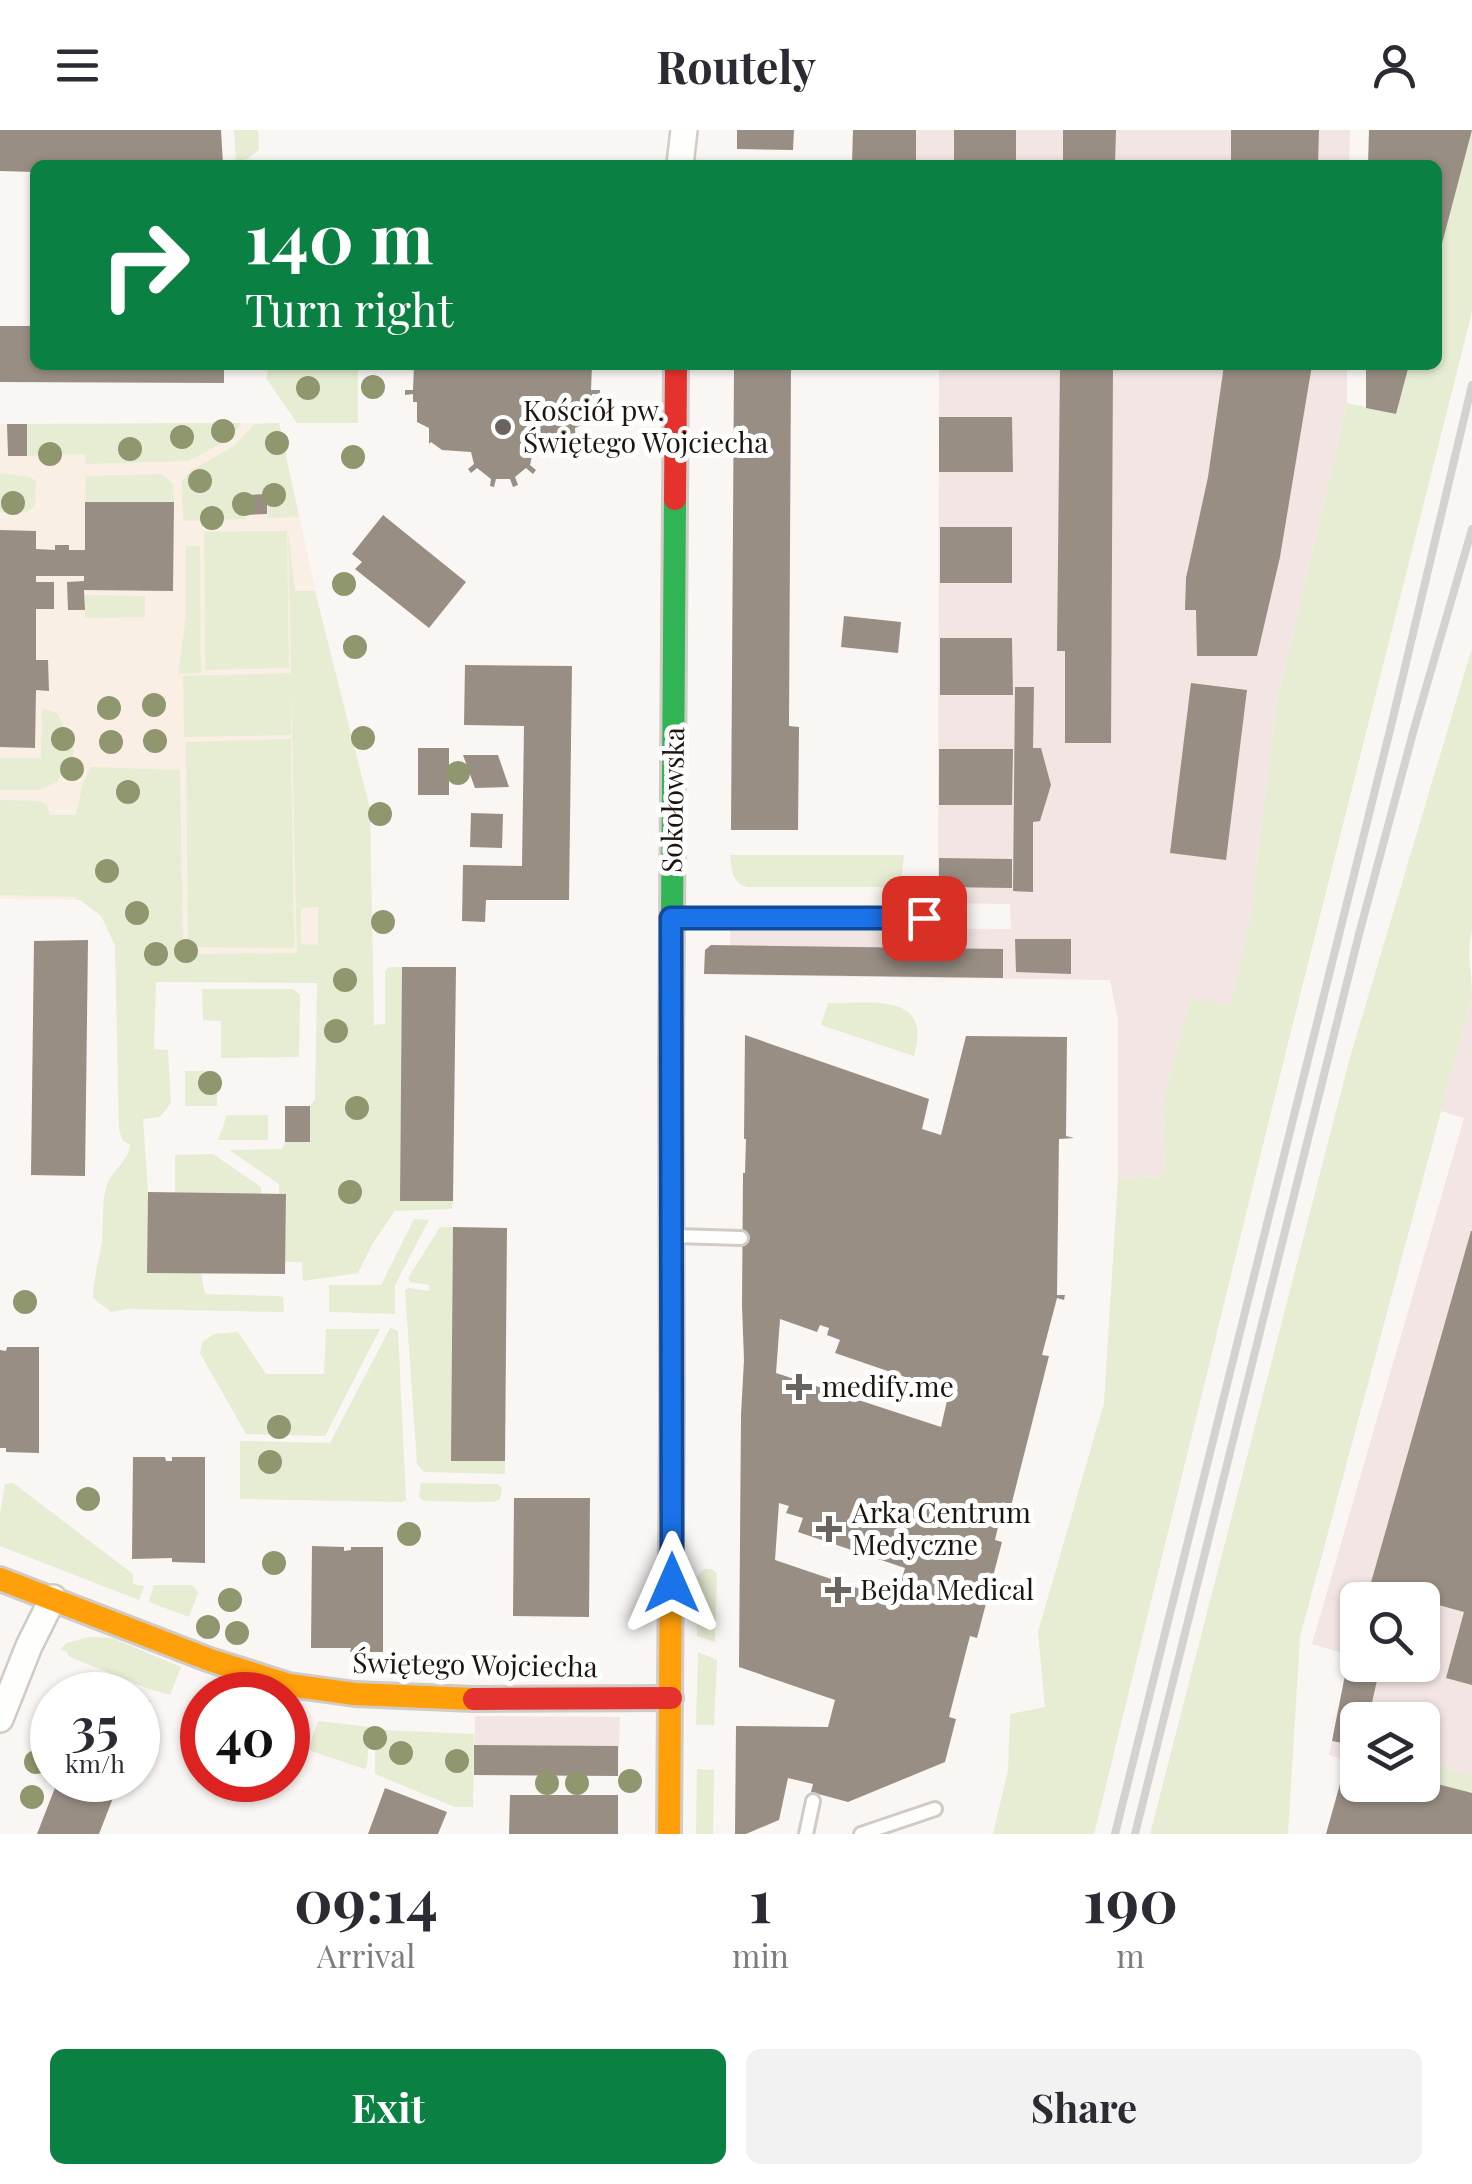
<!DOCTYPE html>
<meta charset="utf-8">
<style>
body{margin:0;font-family:"Playfair Display",serif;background:#f2f2f3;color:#2b2b33;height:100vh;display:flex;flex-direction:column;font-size:38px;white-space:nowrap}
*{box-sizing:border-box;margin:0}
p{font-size:32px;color:#7c7c81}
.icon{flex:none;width:55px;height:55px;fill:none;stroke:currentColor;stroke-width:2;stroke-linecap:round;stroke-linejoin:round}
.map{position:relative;height:1704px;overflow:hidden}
.details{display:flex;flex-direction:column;background:#fff;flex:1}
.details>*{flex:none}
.banner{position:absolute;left:30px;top:30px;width:1412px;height:210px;border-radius:15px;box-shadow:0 2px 8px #0004;background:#0b8043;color:#fff;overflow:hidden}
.tools{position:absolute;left:1340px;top:1452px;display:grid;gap:20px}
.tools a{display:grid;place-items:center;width:100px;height:100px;border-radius:15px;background:#fff;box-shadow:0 2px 8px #0004;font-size:50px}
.speed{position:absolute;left:30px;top:1542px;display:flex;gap:20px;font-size:50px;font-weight:700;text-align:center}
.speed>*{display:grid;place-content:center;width:130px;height:130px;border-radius:50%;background:#fff;box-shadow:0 2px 8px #0004;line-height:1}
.speed small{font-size:25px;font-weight:400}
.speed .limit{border:15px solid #d22;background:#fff;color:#111}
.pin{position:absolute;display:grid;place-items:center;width:85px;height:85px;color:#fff;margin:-42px;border-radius:20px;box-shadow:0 5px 15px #0006}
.me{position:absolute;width:110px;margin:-55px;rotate:0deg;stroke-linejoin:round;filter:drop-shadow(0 0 8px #0008)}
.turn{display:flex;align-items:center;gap:35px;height:210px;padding:0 50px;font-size:45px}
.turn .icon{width:130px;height:130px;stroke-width:2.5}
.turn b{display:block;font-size:70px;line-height:85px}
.eta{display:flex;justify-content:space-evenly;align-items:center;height:170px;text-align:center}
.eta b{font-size:60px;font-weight:700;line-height:70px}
.cta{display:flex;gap:20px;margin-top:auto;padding:20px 50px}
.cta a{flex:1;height:115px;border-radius:15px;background:#0b8043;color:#fff;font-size:40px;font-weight:700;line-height:115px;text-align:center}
.cta a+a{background:#f2f2f3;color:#2b2b33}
header{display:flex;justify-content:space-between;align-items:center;height:130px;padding:0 50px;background:#fff;font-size:45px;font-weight:700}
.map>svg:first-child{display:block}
.industrial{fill:#f2e5e3;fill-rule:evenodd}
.education{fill:#faefe4}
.green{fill:#e6edd2;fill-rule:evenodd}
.building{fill:#988e84;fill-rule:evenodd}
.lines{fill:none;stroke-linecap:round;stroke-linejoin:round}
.lane-casing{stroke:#d1cbc6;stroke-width:18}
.street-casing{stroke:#d1cbc6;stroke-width:30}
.fast-casing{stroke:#d1cbc6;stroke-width:28}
.slow-casing{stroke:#d1cbc6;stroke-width:28}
.jam-casing{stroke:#d1cbc6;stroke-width:28}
.lane{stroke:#fefefd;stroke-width:12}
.street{stroke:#fefefd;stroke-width:25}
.fast{stroke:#30b455;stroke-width:22}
.slow{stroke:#ff9f0a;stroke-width:22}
.jam{stroke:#e5322d;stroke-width:22}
.rail{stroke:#d4d2d1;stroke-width:8}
.tree{fill:#90976e}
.route-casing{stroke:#114b97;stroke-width:25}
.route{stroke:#1a73e8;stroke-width:18}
.poi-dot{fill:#6b645e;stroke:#fff;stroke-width:4}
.labels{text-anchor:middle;stroke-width:10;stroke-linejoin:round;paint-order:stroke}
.poi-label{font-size:28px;fill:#1f150e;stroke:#fff;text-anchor:start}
.street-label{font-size:28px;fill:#1f150e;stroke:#fff}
</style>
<header><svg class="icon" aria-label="menu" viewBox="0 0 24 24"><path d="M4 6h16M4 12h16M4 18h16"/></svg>Routely<svg class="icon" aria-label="person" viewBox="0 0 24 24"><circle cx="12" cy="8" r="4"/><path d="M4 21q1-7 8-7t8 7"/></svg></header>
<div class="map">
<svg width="1472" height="1704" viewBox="0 0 1472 1704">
<rect width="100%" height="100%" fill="#f9f6f4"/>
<g class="industrial">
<path d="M853,0H1350L1349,35H852Z"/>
<path d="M852,235H1347V273L1276,576L1250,788L1230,877L1191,868L1163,972L1165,1046L1118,1048V890L1110,850L730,845V797L1011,799L1010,774L938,773L939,238L852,237Z"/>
<path d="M1472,866V1645L1423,1633L1422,1590H1358L1357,1633L1329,1625L1350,1525L1312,1514L1464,988L1441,981ZM1358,1470H1422V1535H1358Z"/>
<path d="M475,1586L620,1587L618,1646L474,1645Z"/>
</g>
<path class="education" d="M279,293L326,509L329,823L131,825L130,770L0,769V294Z"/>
<g class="green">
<path d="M234,0H258L259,20L247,29L236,32Z"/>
<path d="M1472,0V182L1287,917L1094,1704H993L1008,1640L1010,1584L1045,1577L1038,1502L1104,1273L1118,1048L1165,1046L1163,972L1191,867L1230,876L1250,788L1276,576L1347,273L1396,284L1409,235H1438V129Z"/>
<path d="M269,235H358V293H297L266,248Z"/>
<path d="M242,293L226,311L188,331L86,334L85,324L27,326V294Z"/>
<path d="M279,293L299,387L268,388L267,363L245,364V389L183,391L182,352L190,341L234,316L254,294Z"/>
<path d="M0,343L30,347L36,351L35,376L27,382H0Z"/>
<path d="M162,344L173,354L174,372H85L86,346Z"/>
<path d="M288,400L295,461H315L370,679L374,895L385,894V841L389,837H402L400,1070L453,1071L452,1079L395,1081L374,1111L358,1143L303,1151L302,1132H285L286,1064H279V1054L229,1020L282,1019L285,1012L310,1011V976L315,970L317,853L156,852L154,919L168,920L171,973L160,987L143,989L148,1062L147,1142L201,1143L205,1164L278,1166L283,1167L284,1182L129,1179L111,1182L93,1168C93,1149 99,1131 102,1112C104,1094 101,1073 107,1055C112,1040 130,1030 130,1014L123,1011L119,1000L115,815L101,786L80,770H76V767L0,765V670L40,671L47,675L50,685H76L83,653L91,637L180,640L183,824L297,823L291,558V605L184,607L183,546L291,543ZM318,777V815L301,814V778Z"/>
<path d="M287,401L289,538L205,540L204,402Z"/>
<path d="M186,416H200L201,543L178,544L186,486Z"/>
<path d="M85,465L145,466V487L85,488Z"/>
<path d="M1472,518V801C1466,824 1472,842 1472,866L1300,1507L1288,1704H1150L1349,931Z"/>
<path d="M42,579L57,583L74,615L73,626L57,652L39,660H0V628H41Z"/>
<path d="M291,609L294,818L188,817L186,612Z"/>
<path d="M730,725H904L902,745L890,757H747C731,752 732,739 730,725Z"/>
<path d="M202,859H293L300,865L299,927L221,928V891L203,890Z"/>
<path d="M828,873C871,874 933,861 914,926L821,895Z"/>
<rect x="185" y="941" width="32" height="35"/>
<path d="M227,985H268V1010H218Z"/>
<path d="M213,1024L261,1057V1064L175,1063V1025Z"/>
<path d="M414,1089L429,1090L395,1155V1184L329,1182V1155H381Z"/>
<path d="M440,1097H453L452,1331H505V1344L424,1342L417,1334L405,1160L409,1158L429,1161V1155L410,1152L408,1148Z"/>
<path d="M390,1198L398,1201L406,1370L401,1372L240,1369V1311L330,1313Z"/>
<path d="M326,1199H380L325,1306L246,1304L200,1223L202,1212L214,1204L238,1202L266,1244H324Z"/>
<path d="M13,1353L133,1444V1454L144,1456L139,1470L0,1416V1383L5,1354Z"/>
<path d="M421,1353L498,1354L502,1358L500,1369L494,1372L424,1371L419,1367Z"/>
<path d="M705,1439H711L717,1443L715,1512L697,1506V1446Z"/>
<path d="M154,1455H192L198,1462L189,1487L149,1472Z"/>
<path d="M89,1507L112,1508L181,1537L170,1565L149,1559L68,1526L67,1522L60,1519L67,1513Z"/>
<path d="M698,1522L717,1530L714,1595H696Z"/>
<path d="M318,1591L370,1597L367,1636L365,1639L311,1621L309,1618Z"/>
<path d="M380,1600L474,1604L473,1677H455L375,1644V1608Z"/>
<path d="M1422,1633L1472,1645V1665L1423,1651Z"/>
<path d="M697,1639L714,1640L713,1704H696Z"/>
</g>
<g class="building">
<path d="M0,0H221L223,34L35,35V42L0,41Z"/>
<path d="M737,0H794L793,20L737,19Z"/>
<path d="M853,0H916V35H852Z"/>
<rect x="954" y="0" width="62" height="35"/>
<path d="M1063,0H1116L1115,35H1063Z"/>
<path d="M1231,0H1319L1318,35H1231Z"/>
<path d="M1369,0H1472L1439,125L1438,35H1368Z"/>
<path d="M0,196H35V235H224V253L0,252Z"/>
<path d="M414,235H592L591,260H600V264H592L591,272H587L586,293L575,298L576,315L573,313L563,319V325H559L560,320L533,322L530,335L536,340L533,344L526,338L515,347L518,355L513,357L510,349H496L494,357L490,356L491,349L477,338L471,343L468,339L474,334L471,322L442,320L431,312L429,314V298L417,292V272H413V264L405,265V260H413Z"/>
<path d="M1060,235H1113L1111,613H1065V521H1057Z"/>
<path d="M1224,235H1312L1280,427L1257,526H1197L1196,480H1185L1186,448L1208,347Z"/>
<path d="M1366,235H1409L1396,284L1366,278Z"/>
<path d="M791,237L789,596L799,597L798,700H731L734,238Z"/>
<path d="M939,287H1012L1013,342H939Z"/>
<path d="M7,294H27V326H8Z"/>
<path d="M267,364V384L246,385L245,365Z"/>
<path d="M85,372H174L173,461L84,460L85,480H68L67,452L84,451V446H36V452H54V479H36V530H48L49,561L36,560L35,618L0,617V400L36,401V419L55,420V415H69V420H85Z"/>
<path d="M383,385L466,452L429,498L355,439L362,432L352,424Z"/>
<rect x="940" y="397" width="72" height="56"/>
<path d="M844,486L901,492L898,523L841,517Z"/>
<path d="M940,508H1012L1013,565H940Z"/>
<path d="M465,535L572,536L569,770H486L485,792L462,791L463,735L522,736L524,596L464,595Z"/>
<path d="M1191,553L1247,560L1226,730L1170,723Z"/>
<path d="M1015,557H1034L1033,618H1041L1051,655L1040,691L1033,692V762L1013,761Z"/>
<rect x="418" y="618" width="31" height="47"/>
<path d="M939,619H1013L1012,675H939Z"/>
<path d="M463,625H498L509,657L475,658Z"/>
<path d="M471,683L503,684L502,718L470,717Z"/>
<path d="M939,728L1012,729V758L939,757Z"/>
<path d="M1015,809H1071V844L1016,842Z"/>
<path d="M88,810L85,1046L31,1045L34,811Z"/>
<path d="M711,815L1003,819V848L704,844L705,820Z"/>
<path d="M402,837H456L453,1071H400Z"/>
<path d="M745,905L929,969L922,999L941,1005L966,906L1067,907L1066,1006L1074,1008L1059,1009L1057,1165H1065L1064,1170L1057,1168L1042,1225L1049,1226L1009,1384L1002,1383L998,1397L995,1410L1002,1412L977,1508L970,1506L949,1587L956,1589L945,1632L848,1672L811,1662L813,1654L788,1648L779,1690L746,1704H735L736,1596L828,1597L835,1570L739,1537L741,1285L744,1230L742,1176L743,1043H745L746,1009H744ZM780,1189L817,1202L820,1195L829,1198L827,1205L840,1210L835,1223L949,1262L941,1297L776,1243ZM779,1373L789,1376L786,1383L803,1388L798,1402L905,1438L896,1471L775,1430Z"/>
<rect x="285" y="976" width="25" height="36"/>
<path d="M148,1062L286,1064L285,1144L147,1143Z"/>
<path d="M453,1097L507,1098L505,1331H451Z"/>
<path d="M1471,1101H1472V1555L1446,1548L1464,1482L1413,1468L1412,1470H1366Z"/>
<path d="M7,1217H39V1323L6,1322V1318H0V1220L6,1221Z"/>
<path d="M133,1327H165L166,1331H172V1327H205V1433L172,1432V1428L132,1429Z"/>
<path d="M514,1368H590L589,1487L513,1486Z"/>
<path d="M312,1416L344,1417V1421L351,1420V1417H383V1522H350L351,1518H311Z"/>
<path d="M1346,1540L1378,1546L1368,1590H1358V1616L1332,1611Z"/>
<path d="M97,1551L133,1565H91Z"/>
<path d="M138,1566L150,1571L138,1603Z"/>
<path d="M202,1589V1620L191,1616Z"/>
<path d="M474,1615L618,1616V1646L474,1645Z"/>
<path d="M1347,1629L1358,1632V1655H1422V1650L1472,1663V1704H1326Z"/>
<path d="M58,1650H120L99,1704H37Z"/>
<path d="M385,1658L447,1682L438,1704H368Z"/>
<path d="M510,1665H618V1704H509Z"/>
</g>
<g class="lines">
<defs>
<g id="lane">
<path d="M672,788H924"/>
<path d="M675,1106L741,1108"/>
<path d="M806,1704L813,1671"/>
<path d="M861,1704L935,1679"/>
</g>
<g id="street">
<path d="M680,35L684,0"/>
<path d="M0,1589L29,1516L53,1468"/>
</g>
<path id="fast" d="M671,934L675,369"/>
<g id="slow">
<path d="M0,1449L210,1530L289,1555L355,1564L474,1569"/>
<path d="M669,1704L672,1285"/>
</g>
<g id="jam">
<path d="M675,369L676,235"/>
<path d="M671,934L672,1285"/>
<path d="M474,1569L671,1568"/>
</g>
</defs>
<use href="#lane" class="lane-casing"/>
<use href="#street" class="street-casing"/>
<use href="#fast" class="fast-casing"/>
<use href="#slow" class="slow-casing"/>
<use href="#jam" class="jam-casing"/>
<use href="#lane" class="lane"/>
<use href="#street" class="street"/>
<use href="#fast" class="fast"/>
<use href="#slow" class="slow"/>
<use href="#jam" class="jam"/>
<g class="rail">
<path d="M1115,1704L1392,592L1472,255"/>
<path d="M1135,1704L1359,804L1414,599L1472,399"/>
</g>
</g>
<g class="tree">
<circle cx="373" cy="257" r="12"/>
<circle cx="308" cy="258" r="12"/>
<circle cx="223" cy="301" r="12"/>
<circle cx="182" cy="307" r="12"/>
<circle cx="277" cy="313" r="12"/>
<circle cx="130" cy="319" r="12"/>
<circle cx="50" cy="324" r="12"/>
<circle cx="353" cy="327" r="12"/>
<circle cx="200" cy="351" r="12"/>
<circle cx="274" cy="365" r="12"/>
<circle cx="13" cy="373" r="12"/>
<circle cx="244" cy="374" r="12"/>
<circle cx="212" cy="388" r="12"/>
<circle cx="344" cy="454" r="12"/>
<circle cx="355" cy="517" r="12"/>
<circle cx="154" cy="575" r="12"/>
<circle cx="109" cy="578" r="12"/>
<circle cx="363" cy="608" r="12"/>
<circle cx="63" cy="609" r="12"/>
<circle cx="155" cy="611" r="12"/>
<circle cx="111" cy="612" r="12"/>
<circle cx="72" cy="639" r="12"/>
<circle cx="458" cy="643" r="12"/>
<circle cx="128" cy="662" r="12"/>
<circle cx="380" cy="684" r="12"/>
<circle cx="107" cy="741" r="12"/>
<circle cx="137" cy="783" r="12"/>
<circle cx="383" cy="792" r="12"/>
<circle cx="186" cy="821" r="12"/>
<circle cx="156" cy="824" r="12"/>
<circle cx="345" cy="850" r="12"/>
<circle cx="336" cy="901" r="12"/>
<circle cx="210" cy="953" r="12"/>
<circle cx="357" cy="978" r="12"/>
<circle cx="350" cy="1062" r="12"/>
<circle cx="25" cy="1172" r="12"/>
<circle cx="279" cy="1297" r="12"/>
<circle cx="270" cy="1332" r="12"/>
<circle cx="88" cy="1369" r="12"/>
<circle cx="409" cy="1404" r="12"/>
<circle cx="274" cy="1433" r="12"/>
<circle cx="230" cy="1470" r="12"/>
<circle cx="208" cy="1497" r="12"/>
<circle cx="237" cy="1503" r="12"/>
<circle cx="375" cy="1608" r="12"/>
<circle cx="401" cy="1623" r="12"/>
<circle cx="457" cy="1631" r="12"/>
<circle cx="36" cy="1632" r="12"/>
<circle cx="630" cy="1651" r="12"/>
<circle cx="547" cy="1653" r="12"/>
<circle cx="577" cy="1653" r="12"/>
<circle cx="32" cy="1667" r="12"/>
</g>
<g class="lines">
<defs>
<path id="route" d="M672,1453L671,788H924"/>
</defs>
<use href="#route" class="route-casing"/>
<use href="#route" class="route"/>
</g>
<g class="poi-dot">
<circle cx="503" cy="297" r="10"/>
<path d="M794 1242h10v10h10v10h-10v10h-10v-10h-10v-10h10z"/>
<path d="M824 1384h10v10h10v10h-10v10h-10v-10h-10v-10h10z"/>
<path d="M833 1445h10v10h10v10h-10v10h-10v-10h-10v-10h10z"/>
</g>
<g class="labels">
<g class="poi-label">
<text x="523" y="291">Kościół pw.<tspan x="523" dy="32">Świętego Wojciecha</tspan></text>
<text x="822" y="1267">medify.me</text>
<text x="852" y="1393">Arka Centrum<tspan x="852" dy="32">Medyczne</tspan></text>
<text x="860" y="1470">Bejda Medical</text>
</g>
<g class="street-label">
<text transform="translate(673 670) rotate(-89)" y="10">Sokołowska</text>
<text transform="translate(475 1535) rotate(1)" y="10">Świętego Wojciecha</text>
</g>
</g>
</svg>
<div class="tools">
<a><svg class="icon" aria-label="search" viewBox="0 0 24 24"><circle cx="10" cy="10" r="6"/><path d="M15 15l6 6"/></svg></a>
<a><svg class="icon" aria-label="layers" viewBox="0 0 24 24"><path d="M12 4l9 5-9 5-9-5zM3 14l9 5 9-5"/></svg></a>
</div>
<div class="speed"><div>35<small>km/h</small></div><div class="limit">40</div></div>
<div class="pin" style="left:924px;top:788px;background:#d93025"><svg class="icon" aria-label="arrive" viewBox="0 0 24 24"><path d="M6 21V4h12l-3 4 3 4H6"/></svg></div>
<svg class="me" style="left:672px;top:1453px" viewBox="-20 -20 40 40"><path d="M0-17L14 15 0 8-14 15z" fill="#1a73e8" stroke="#fff" stroke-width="4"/></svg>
<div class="banner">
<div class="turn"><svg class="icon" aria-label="right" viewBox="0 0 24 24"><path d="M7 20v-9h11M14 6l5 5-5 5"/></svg><div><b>140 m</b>Turn right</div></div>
</div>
</div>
<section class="details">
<div class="eta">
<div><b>09:14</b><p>Arrival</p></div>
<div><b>1</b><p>min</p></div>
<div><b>190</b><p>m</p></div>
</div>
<div class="cta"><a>Exit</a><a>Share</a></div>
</section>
